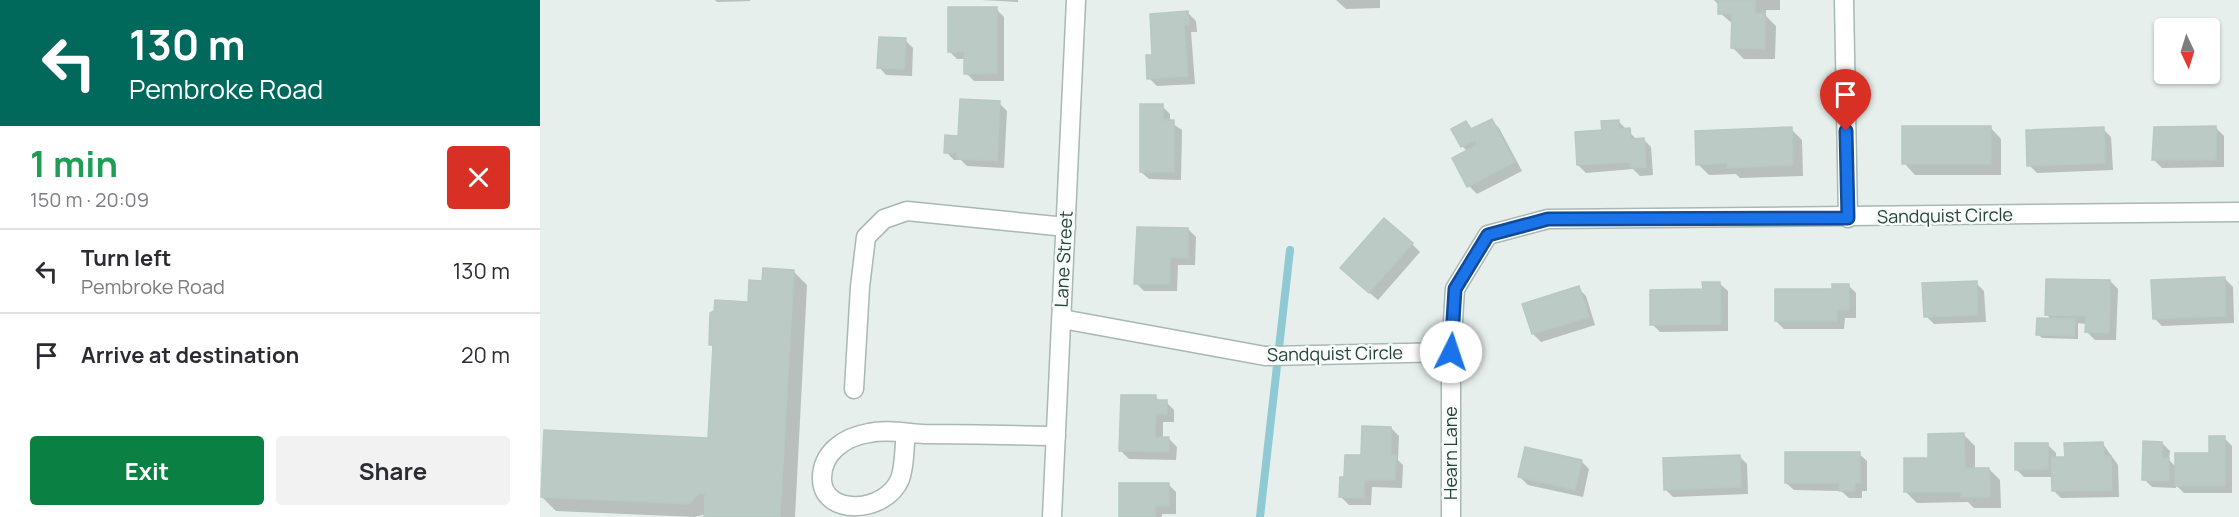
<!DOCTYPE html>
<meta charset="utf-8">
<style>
body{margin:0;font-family:Manrope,sans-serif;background:#f2f2f3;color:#2b2b33;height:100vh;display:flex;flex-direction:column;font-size:22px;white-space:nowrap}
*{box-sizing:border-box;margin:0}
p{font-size:20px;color:#7c7c81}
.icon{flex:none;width:33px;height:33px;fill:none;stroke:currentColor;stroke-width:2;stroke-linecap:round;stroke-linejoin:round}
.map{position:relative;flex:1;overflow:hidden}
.side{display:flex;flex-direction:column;background:#fff;width:540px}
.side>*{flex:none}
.guide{background:#00695c;color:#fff;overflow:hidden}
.needle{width:39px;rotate:176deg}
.tools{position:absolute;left:1614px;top:18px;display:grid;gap:12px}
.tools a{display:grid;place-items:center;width:66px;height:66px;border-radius:6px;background:#fff;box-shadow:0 2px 4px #0004;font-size:30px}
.pin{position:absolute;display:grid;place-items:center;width:51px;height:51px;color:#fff;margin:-62px -26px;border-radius:50% 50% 50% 0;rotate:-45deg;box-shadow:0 0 6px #0007}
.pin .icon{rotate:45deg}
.me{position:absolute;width:66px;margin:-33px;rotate:4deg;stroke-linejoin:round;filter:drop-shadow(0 0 4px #0008)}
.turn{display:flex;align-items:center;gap:21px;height:126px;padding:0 30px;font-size:27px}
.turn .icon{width:78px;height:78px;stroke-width:2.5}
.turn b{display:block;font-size:42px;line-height:51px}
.round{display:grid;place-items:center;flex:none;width:63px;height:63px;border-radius:6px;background:#f2f2f3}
.headline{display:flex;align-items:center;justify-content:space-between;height:102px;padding:0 30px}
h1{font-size:36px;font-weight:700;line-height:45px;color:#1e9e55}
.action{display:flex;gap:12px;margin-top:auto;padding:12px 30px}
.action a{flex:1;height:69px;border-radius:6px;background:#0b8043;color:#fff;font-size:24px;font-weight:700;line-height:69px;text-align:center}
.action a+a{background:#f2f2f3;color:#2b2b33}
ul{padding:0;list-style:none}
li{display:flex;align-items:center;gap:18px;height:84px;padding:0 30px;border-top:2px solid #e1e1e2}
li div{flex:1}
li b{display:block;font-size:22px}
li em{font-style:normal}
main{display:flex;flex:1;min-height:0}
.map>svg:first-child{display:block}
.shadow{fill:#0003}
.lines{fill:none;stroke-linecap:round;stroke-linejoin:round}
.stream{stroke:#8ec9d4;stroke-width:8}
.building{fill:#bbcac4;stroke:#b8c9c2;stroke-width:1.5}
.minor-casing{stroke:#a8b8b2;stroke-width:21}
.minor{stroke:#fff;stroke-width:18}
.route-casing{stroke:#114b97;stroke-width:15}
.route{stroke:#1a73e8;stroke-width:10}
.labels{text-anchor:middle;stroke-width:5;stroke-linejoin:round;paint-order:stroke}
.street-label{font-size:18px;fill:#24423a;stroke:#f7fbf9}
</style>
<main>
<section class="side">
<div class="guide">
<div class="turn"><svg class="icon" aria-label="left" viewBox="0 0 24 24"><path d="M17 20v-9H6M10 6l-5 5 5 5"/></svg><div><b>130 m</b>Pembroke Road</div></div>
</div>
<div class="headline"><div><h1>1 min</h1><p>150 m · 20:09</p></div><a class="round" style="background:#d93025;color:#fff"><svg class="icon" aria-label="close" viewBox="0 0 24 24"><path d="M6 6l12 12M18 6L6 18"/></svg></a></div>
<ul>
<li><svg class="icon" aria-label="left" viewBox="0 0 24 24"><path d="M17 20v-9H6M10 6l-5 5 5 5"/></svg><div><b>Turn left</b><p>Pembroke Road</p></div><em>130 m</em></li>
<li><svg class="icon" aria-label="arrive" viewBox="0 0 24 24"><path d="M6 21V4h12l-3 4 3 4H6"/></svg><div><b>Arrive at destination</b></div><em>20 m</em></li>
</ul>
<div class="action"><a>Exit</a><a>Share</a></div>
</section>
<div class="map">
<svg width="1699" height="517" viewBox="0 0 1699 517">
<rect width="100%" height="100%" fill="#e6efeb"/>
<g class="shadow">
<path d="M175,0H210V1L177,2Z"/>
<path d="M441,0H478V2Z"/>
<path d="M796,0H840V8L806,9Z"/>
<path d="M1174,0H1240V10H1226V16L1236,26L1235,59H1204L1192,47L1193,24L1180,13V6Z"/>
<path d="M456,9L464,17V81H434L426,73L425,59H417L409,51Z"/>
<path d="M648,13L656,21L657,32H651L655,84L617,86L609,78L614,56Z"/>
<path d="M365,40L373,48L372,76L346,75L339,67Z"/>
<path d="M459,103L467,111L464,168L427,166L421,160H414L406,152Z"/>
<path d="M622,106L630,114V122L642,130L641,180L609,179L601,172Z"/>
<path d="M951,120L959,128L982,171L937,194L929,186L914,159L928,152L922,146L926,123L933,130Z"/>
<path d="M1078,121L1097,140L1103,139L1111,147L1113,175L1100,176L1093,169L1046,173L1038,165L1063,132Z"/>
<path d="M1450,127L1461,139V175H1375L1364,163Z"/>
<path d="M1676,128L1684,136V167L1622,168L1614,160Z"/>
<path d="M1251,129L1262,140L1263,176L1200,178L1196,174L1169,175L1158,164Z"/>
<path d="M1563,129L1571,137L1573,170L1497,173L1489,165Z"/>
<path d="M648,229L656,237L655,265H638L637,291H604L596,283Z"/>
<path d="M872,244L880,252L838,300L810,276Z"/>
<path d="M253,271L267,285L255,517H166V514L155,517L16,511L2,497L169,439L174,347L170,344L210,303L223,282Z"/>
<path d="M1685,279L1693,287L1694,323L1622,326L1614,318Z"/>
<path d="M1570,281L1578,289L1576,340H1555L1547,332V324L1538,323V339L1502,338L1498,334L1512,320L1507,315Z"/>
<path d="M1436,283L1444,291L1446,322L1394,324L1386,316Z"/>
<path d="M1180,284L1188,291V331L1120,332L1112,324L1164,290Z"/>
<path d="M1308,285L1316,293V318H1305L1304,329H1244L1236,321Z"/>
<path d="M1038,288L1046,296L1055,325L1001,342L993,334Z"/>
<path d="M615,397L620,401L626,402L634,410V422H623V439H629L637,447L636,460L589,459L581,451Z"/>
<path d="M851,428L859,436L858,460L863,465L862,488L832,487L831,505H809L801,497L823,457Z"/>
<path d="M1424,435L1435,446V469H1449L1460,480L1461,508H1434L1428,502L1377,503L1366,492L1390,459Z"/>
<path d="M1684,438L1692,446V493H1644L1636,485V488L1612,487L1604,479L1622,443L1630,451L1629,460L1636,467L1671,454Z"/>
<path d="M1563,444L1578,465L1579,497L1521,498L1513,490V477H1484L1476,469L1508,445L1516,453V459H1526Z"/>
<path d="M1319,454L1327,461V491H1322V498H1309L1301,491L1254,490L1246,483Z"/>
<path d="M1199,456L1207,464L1208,494L1133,497L1125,489Z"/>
<path d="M1041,461L1049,469L1043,497L988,485L980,477Z"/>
<path d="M628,484L636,492V514H622V517H581Z"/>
</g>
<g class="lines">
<path class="stream" d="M720,517L750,250"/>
</g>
<g class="building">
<path d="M1178,0H1215V13H1225V49L1191,48L1192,14H1178Z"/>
<path d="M408,7H457V73L424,74V52H408Z"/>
<path d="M648,11L649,24L644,25L648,76L607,79L606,55H612L610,14Z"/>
<path d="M339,37L366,38L364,69L337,68Z"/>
<path d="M420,99L460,101L457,161L417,159V153H404L405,135L418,136Z"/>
<path d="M600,104H623V120H634V172H600Z"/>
<path d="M952,119L975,162L927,187L912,158L937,145L935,140L921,147L911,129L926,121L931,129Z"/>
<path d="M1079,120V129L1090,128L1091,139L1104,138L1106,167L1090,168V162L1037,165L1035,132L1062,130L1061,121Z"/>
<rect x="1362" y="126" width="89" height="38"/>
<path d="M1676,126V160H1612L1614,127Z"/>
<path d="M1252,127L1253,165L1187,168V163L1156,165L1155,131Z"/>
<path d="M1564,127L1565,163L1487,166L1486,130Z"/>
<path d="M844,218L873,243L829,293L800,268Z"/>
<path d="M597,227L648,228V258L630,257V284H594Z"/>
<path d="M223,268L254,270L240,517H164L165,494L159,493L149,504L1,497L4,430L168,438L173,345H169L170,313L174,311L175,300L208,302L209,280L222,281Z"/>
<path d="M1685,277L1686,316L1613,319L1611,280Z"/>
<path d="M1506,279L1570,280L1569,333L1545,332L1546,316L1505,315Z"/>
<path d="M1437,281L1438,315L1384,317L1382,283Z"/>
<path d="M1162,282H1180L1181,324L1110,325V290L1163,289Z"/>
<path d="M1292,284H1309V310H1297V321H1235V289H1292Z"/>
<path d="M1039,286L1049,317L992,334L982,304Z"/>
<path d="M1497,318L1535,319L1534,336L1496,335Z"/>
<path d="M581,395H616V400H627V414H616L615,437H629V452L579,451Z"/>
<path d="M822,426L851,427V455H856L855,480H824V498L799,497L800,477H804L805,455H821Z"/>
<path d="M1424,433L1425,468H1449L1450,497H1421V492H1364V458H1388V434Z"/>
<path d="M1669,436H1685V486H1635V453H1669Z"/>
<path d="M1603,441L1622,442V458H1629V481L1602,480Z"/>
<path d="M1563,442L1564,456H1571L1572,490L1512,491L1511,457H1525L1524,443Z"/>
<path d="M1475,443H1508V469L1475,470Z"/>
<path d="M985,447L1042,460L1035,490L978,477Z"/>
<path d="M1245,452H1320V483H1315V491H1299V483H1245Z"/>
<path d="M1200,455L1201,487L1124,490L1123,458Z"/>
<path d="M579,483H629V506H615V517H579Z"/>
</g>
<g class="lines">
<defs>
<g id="minor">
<path d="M1304,0L1308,218"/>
<path d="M522,319L725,356L911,352"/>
<path d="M314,389L320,287L326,237L344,219L367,211L526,227"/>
<path d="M366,433C364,447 365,466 360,479C346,513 284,517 282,480C281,453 304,437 329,433C345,429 367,433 384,434C428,434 472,435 516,436"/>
<path d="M512,517L536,0"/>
<path d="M911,517V352L915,289L948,235L1008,219L1699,212"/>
</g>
</defs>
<use href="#minor" class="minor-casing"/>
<use href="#minor" class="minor"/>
</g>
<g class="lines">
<defs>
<path id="route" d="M911,352L915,289L948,235L1008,219L1308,218L1306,131"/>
</defs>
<use href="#route" class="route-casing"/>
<use href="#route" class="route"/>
</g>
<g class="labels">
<g class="street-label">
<text transform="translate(1405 216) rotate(-1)" y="6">Sandquist Circle</text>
<text transform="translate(524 259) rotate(-87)" y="6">Lane Street</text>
<text transform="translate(795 354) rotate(-1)" y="6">Sandquist Circle</text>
<text transform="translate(911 453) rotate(-90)" y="6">Hearn Lane</text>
</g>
</g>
</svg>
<div class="tools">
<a><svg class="needle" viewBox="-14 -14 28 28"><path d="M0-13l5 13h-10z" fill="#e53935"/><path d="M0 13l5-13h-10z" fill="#7c7c81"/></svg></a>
</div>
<div class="pin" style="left:1306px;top:131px;background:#d93025"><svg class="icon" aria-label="arrive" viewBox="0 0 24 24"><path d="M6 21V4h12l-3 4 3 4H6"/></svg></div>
<svg class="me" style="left:911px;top:352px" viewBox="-20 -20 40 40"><circle r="19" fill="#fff"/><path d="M0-13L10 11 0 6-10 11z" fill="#1a73e8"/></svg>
</div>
</main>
